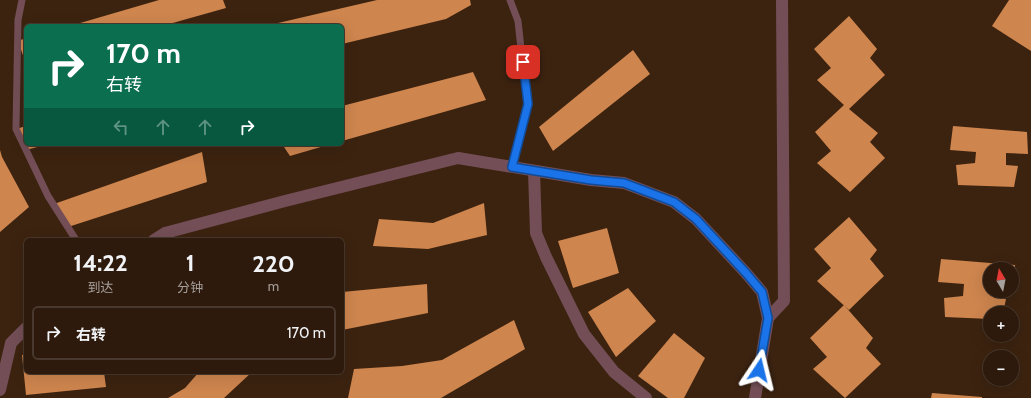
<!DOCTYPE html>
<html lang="zh">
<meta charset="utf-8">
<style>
body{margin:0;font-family:Cabin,"Noto Sans SC",sans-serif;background:#352315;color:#f1f3f6;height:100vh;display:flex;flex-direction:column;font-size:15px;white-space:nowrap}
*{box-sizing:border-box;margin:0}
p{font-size:13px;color:#a7a19d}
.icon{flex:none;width:22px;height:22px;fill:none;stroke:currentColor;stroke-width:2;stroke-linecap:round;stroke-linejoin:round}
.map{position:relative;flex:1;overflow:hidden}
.panel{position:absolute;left:24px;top:238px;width:320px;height:136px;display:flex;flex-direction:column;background:#2d1a0c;border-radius:6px;box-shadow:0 4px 16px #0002,0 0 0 1px #48382d}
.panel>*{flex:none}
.top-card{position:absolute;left:24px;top:24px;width:320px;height:122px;border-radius:6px;box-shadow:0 4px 16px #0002,0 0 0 1px #48382d;background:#0b6e4f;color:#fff;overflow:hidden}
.needle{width:26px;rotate:350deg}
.controls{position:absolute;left:983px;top:262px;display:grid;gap:8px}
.controls a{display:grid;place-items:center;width:36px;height:36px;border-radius:50%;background:#2d1a0c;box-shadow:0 4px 16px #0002,0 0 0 1px #48382d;font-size:20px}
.pin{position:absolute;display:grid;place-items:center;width:34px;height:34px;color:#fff;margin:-17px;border-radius:8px;box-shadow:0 2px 6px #0006}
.me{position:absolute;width:44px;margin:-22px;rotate:10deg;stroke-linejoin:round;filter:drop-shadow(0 0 3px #0008)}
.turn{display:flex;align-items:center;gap:14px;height:84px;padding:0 16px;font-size:18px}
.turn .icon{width:52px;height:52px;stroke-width:2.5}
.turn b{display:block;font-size:28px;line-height:34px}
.lanes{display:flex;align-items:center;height:38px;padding:0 16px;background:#0003;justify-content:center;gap:20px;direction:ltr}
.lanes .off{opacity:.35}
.eta{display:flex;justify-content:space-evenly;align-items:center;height:68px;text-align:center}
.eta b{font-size:24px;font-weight:700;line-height:28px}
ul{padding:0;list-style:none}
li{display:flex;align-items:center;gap:12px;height:54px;margin:0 8px 6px;padding:0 8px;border:2px solid #48382d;border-radius:6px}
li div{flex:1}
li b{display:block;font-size:15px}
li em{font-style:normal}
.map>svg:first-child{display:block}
.building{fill:#ce854e}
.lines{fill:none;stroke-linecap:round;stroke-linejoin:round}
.lane{stroke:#734e56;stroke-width:7}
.street{stroke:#734e56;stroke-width:12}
.route-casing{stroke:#114b97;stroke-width:10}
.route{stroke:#1a73e8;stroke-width:7}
</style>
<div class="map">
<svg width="1031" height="398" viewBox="0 0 1031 398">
<rect width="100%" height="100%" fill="#3c2310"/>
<g class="building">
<path d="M159,0H223L226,8L162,26H70Z"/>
<path d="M377,0H470L471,5L446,19L342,44V26H279L278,23Z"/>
<path d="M1009,0H1031V51L992,26Z"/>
<path d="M849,16L877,49L870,58L885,75L849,109L878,133L870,142L885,158L850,192L817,163L831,151L815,132L844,105L817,80L831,68L814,49Z"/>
<path d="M26,38V64L18,41Z"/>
<path d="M633,50L650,74L553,151L539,127Z"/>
<path d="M473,72L486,100L342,141V106Z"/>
<path d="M26,126V144L45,145L26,150L16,129Z"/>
<path d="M953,126L1027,132L1028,154L1006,153V165L1018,166L1014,187L958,185L956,165L975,163L976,152L950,150Z"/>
<path d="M282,144H331L290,156Z"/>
<path d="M0,150L2,157L29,207L0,232Z"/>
<path d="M202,152L207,182L68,227L54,204Z"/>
<path d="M484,203L487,235L428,249L373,246L379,219L433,223Z"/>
<path d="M849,217L877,250L870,259L884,276L849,310L817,281L831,268L814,249Z"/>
<path d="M607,228L619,273L573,288L558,241Z"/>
<path d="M941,259L1015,265L1016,287H1012V269H990V291H994V298L1006,299L1003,313H990V319L945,317L944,298L963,296L964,284L938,282Z"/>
<path d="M427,284L428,313L342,330V292Z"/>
<path d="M628,288L656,321L616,357L588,312Z"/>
<path d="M844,305L873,338L866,348L881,364L845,398L813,369L827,357L810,338Z"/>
<path d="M514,320L525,349L441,398H348L354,369L402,366L442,360Z"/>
<path d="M674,333L705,358L684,398H668L638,376Z"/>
<path d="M22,355H26V372H104L106,387L26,395Z"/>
<path d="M199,372H252L224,398H168L185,388Z"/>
<path d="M932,393L982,397V398H931Z"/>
</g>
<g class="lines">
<g class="lane">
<path d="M22,0L18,20L16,129L48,196L76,240"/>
<path d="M510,0L518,21L527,104L512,167"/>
</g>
<g class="street">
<path d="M534,171L536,233L546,257L584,334L614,372L646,398"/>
<path d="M154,240L165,233L285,201L458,158L591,180L624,183L674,202L696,219L746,273L762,292L768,318L755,398"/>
<path d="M768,318L784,301L782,0"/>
<path d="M0,390L11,343L26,328"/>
</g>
</g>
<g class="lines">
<defs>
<path id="route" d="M523,62L528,104L512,167L591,180L624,183L674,202L696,219L746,273L762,292L768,318L759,370"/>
</defs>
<use href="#route" class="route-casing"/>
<use href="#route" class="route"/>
</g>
</svg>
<div class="controls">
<a><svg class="needle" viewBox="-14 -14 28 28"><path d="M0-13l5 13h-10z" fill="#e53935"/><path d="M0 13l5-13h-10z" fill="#a7a19d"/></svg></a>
<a>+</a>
<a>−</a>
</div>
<div class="pin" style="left:523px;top:62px;background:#d93025"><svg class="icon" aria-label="arrive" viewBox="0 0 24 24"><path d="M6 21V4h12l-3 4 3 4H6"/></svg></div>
<svg class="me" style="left:759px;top:370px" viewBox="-20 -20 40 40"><path d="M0-17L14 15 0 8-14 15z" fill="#1a73e8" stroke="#fff" stroke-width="4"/></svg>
<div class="top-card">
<div class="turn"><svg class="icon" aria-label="right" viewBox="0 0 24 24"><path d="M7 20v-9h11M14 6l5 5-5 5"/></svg><div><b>170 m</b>右转</div></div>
<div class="lanes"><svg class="icon off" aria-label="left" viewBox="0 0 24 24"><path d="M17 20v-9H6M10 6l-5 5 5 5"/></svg><svg class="icon off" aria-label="ahead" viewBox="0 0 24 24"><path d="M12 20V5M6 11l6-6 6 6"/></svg><svg class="icon off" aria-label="ahead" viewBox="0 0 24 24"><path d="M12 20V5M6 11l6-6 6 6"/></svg><svg class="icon" aria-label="right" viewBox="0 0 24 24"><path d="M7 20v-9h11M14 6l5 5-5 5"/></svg></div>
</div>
<section class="panel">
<div class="eta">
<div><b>14:22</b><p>到达</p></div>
<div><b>1</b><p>分钟</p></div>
<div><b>220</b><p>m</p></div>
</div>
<ul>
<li><svg class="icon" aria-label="right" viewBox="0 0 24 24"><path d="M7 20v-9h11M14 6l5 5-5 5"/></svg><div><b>右转</b></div><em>170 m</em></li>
</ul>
</section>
</div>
